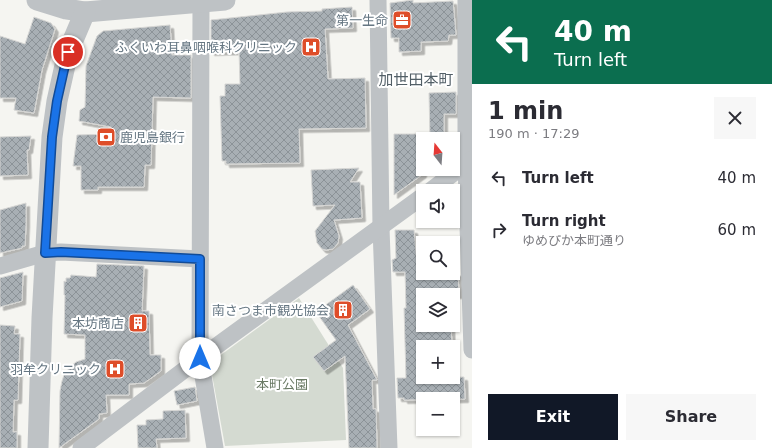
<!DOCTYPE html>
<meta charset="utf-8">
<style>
body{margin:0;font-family:"DejaVu Sans","Noto Sans JP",sans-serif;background:#f7f7f7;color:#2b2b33;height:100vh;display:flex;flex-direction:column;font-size:15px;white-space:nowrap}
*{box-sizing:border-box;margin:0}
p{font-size:13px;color:#7c7c81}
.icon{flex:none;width:22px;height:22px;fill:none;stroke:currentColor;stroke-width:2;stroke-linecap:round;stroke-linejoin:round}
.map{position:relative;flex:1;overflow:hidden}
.drawer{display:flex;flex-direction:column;background:#fff;width:300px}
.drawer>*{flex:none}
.banner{background:#0b6e4f;color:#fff;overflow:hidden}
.needle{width:26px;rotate:343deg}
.controls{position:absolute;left:416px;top:132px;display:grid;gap:8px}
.controls a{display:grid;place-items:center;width:44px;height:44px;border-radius:0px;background:#fff;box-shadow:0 1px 3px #0004;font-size:20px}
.pin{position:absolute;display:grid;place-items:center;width:34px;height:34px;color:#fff;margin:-17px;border:2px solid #fff;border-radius:50%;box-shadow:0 1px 4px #0007}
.me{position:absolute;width:44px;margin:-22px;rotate:0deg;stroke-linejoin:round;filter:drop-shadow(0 0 3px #0008)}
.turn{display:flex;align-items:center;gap:14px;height:84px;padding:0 16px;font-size:18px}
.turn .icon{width:52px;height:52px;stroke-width:2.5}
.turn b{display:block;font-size:28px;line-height:34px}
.round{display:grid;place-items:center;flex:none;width:42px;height:42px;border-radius:0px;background:#f7f7f7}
.head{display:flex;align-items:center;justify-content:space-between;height:68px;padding:0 16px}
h1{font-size:24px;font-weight:700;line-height:30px}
.primary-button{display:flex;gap:8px;margin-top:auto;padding:8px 16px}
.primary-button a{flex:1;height:46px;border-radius:0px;background:#111827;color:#fff;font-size:16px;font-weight:700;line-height:46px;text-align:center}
.primary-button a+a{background:#f7f7f7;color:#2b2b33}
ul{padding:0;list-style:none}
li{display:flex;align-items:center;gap:12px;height:52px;padding:0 16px}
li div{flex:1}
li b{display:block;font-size:15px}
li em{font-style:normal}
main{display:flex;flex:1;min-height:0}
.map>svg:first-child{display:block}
.park{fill:#d4dad1}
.building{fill:url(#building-cross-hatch);stroke:#d6d6d4;filter:url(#shadow)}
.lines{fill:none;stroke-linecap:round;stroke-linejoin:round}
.minor{stroke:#bec2c5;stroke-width:17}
.tertiary{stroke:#bec2c5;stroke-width:21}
.route-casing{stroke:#114b97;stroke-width:10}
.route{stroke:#1a73e8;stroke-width:7}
.labels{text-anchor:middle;stroke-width:4;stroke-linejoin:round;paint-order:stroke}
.poi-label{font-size:13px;fill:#657682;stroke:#fff;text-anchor:end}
.park-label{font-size:13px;fill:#697963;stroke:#fff}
.quarter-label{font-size:15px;fill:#525f67;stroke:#fff}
</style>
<main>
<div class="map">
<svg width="472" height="448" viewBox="0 0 472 448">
<defs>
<pattern id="building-cross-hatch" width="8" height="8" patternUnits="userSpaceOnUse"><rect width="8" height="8" fill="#a8afb4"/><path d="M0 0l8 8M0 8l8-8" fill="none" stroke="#8c9398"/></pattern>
<filter id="shadow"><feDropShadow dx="3.5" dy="3.5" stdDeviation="0" flood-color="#0004"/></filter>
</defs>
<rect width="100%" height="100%" fill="#f5f5f1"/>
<path class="park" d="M299,298L343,368L346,440L225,446L211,369L214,360Z"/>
<g class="building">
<path d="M413,0V3L453,1L456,35H449L448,41L421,42V51L399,52V38H391L390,3Z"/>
<path d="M352,7L353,28L325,29L328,79L365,78L366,128L299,129L300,163L226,164V161H222L220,96H225V84H240L239,51L211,52V20L287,12L322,11V9Z"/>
<path d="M34,17L51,23L55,29L42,70L34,113L14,110L16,98H0V36L25,44Z"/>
<path d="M170,25L172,55H191V98L153,97L151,165H145L144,187H98V190H81V166H73L77,135L111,134V127L79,121L80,110L85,107L86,66L97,36L103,31Z"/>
<path d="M456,92V114H444V139H430L429,93Z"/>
<path d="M394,134H423V174L394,195Z"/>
<path d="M31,136L29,150H27L28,175L0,176V137Z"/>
<path d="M359,168L350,182H360L362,218L334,220L339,236L338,243L333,249L326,250L322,249L317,243L315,231L335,205L313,206L311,170Z"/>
<path d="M26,203V224L25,246H22V248L0,253V210Z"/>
<path d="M395,230H414L418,273H458L459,295H423V325H451L452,347H423V378L464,377L465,399L404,400V398H398L397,378H406L404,308H406L405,272H393L392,260L396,258Z"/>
<path d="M97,264L144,266L142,311H149L150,355H161V371L144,383L129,384V395H106L107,413L99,414V419L59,448L60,391L62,381L64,375L70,367L76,362L85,359V335L64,334L65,295H64V281L66,282V278H70L71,275L96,277Z"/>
<path d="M23,272L22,301L0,307V278Z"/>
<path d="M353,285L370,309L348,325L377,380H372L373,409H376L377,448H349L345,356L324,371L313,357L336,340L316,312Z"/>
<path d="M0,325L15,326L14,334H20L18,400H14L13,432H17V448H0Z"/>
<path d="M195,387L197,401L177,405L174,391Z"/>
<path d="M185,410L186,438L156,439L157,448H138L137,425H146V420L163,419V411Z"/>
</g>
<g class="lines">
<g class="minor">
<path d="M378,0L381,228L389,448"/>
<path d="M466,0V164L472,350"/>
<path d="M201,3L200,358L215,448"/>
<path d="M430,191L472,159"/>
<path d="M0,266L45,253L61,252L200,259"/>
<path d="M81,448L200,358L423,196"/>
</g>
<g class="tertiary">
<path d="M37,0L66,9L85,12L225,0"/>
<path d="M38,448L42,318L52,137L57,101L68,52L85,12"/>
</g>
</g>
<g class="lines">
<defs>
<path id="route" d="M68,52L57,101L52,137L45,253L61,252L200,259V358"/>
</defs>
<use href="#route" class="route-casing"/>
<use href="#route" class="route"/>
</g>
<defs>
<symbol id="office-square" viewBox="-11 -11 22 22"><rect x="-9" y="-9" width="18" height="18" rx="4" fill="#de4d29" stroke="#fff"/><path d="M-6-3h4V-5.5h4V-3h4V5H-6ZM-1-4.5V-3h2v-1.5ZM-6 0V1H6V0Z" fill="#fff"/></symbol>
<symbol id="hospital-square" viewBox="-11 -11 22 22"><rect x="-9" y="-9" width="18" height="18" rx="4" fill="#de4d29" stroke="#fff"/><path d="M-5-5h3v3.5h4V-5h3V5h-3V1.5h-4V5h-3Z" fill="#fff"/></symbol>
<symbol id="bank-square" viewBox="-11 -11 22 22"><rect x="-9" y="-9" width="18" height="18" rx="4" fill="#de4d29" stroke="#fff"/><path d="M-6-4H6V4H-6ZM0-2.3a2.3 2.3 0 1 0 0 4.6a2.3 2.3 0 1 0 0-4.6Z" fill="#fff"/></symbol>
<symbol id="building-square" viewBox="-11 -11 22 22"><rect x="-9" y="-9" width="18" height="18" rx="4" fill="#de4d29" stroke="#fff"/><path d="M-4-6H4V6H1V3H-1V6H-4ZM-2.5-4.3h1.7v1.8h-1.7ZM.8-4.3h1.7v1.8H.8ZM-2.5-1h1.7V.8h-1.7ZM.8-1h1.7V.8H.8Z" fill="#fff"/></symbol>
</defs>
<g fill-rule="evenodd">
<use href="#office-square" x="391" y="9" width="22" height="22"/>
<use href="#hospital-square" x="300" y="36" width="22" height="22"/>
<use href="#bank-square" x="95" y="126" width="22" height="22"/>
<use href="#building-square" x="332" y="299" width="22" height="22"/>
<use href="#building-square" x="127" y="312" width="22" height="22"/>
<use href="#hospital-square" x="104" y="358" width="22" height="22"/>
</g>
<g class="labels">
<g class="poi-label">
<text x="388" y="25">第一生命</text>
<text x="297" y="52">ふくいわ耳鼻咽喉科クリニック</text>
<text x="120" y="142" text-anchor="start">鹿児島銀行</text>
<text x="329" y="315">南さつま市観光協会</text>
<text x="124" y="328">本坊商店</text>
<text x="101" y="374">羽牟クリニック</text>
</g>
<g class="park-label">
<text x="282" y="389">本町公園</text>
</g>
<g class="quarter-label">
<text x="416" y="85">加世田本町</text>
</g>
</g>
</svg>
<div class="controls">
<a><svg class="needle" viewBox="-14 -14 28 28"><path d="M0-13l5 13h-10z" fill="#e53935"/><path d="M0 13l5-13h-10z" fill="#7c7c81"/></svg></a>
<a><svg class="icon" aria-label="sound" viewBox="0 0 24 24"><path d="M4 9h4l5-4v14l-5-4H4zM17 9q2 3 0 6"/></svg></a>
<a><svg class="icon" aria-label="search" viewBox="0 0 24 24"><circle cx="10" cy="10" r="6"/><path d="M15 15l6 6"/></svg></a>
<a><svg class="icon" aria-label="layers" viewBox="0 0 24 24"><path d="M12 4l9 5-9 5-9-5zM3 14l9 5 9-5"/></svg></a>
<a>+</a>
<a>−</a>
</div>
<div class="pin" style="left:68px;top:52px;background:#d93025"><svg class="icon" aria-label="arrive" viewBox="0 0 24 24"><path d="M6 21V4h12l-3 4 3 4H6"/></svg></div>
<svg class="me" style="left:200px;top:358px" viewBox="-20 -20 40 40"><circle r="19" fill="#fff"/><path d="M0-13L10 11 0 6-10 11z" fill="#1a73e8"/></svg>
</div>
<section class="drawer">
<div class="banner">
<div class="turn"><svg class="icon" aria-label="left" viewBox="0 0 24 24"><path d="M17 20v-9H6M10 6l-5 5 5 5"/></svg><div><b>40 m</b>Turn left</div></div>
</div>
<div class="head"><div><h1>1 min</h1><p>190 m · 17:29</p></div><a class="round"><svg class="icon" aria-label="close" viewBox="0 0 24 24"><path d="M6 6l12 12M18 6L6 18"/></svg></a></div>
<ul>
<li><svg class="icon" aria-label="left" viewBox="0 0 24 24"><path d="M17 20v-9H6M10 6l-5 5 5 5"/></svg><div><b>Turn left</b></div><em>40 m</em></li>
<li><svg class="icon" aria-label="right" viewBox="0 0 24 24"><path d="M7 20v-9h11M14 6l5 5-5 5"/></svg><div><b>Turn right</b><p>ゆめぴか本町通り</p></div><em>60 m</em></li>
</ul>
<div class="primary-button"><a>Exit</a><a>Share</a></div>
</section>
</main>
